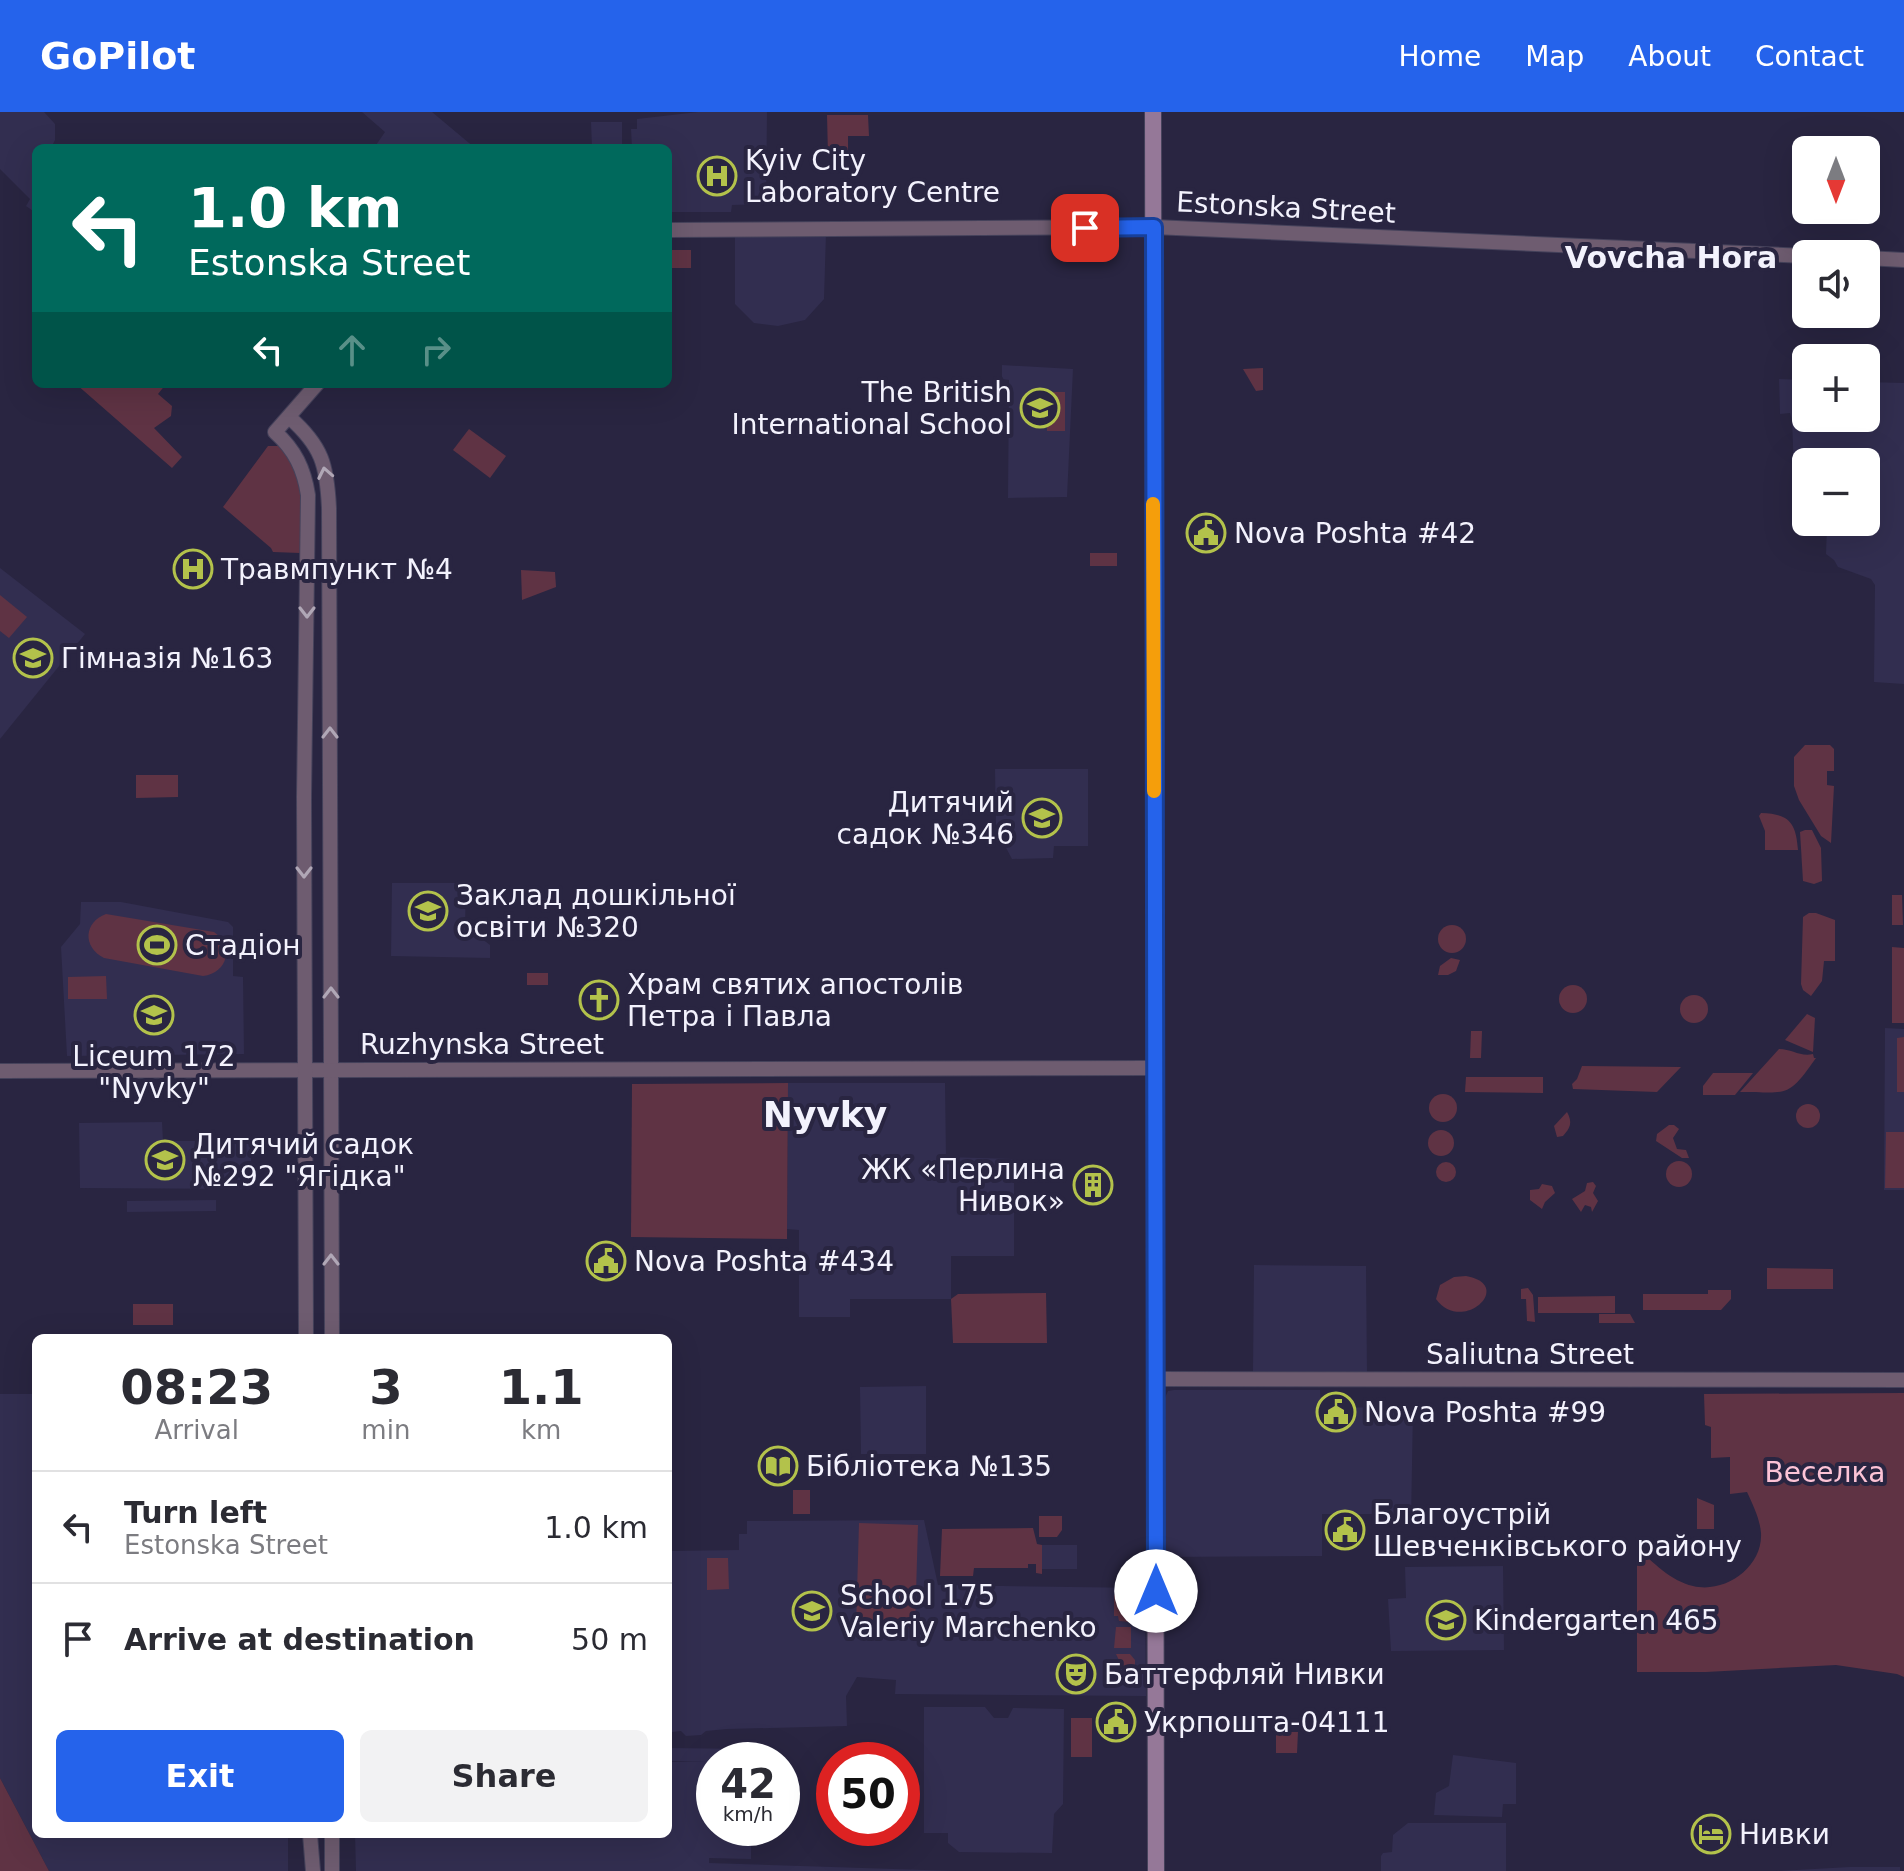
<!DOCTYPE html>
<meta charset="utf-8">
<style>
body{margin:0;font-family:"DejaVu Sans",sans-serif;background:#f2f2f3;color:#2b2b33;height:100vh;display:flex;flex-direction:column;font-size:30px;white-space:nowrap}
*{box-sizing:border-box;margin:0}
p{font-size:26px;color:#7c7c81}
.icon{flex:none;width:44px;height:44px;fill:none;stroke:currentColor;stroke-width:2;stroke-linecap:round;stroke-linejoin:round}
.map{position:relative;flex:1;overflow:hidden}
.side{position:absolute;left:32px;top:1222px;width:640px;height:504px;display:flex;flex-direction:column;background:#fff;border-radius:12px;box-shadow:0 8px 32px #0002}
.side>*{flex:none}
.hud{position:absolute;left:32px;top:32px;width:640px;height:244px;border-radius:12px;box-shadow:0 8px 32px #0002;background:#00695c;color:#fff;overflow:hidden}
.needle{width:52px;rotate:180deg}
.tools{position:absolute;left:1792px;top:24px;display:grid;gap:16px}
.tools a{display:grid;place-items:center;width:88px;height:88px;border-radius:12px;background:#fff;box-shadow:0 8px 32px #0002;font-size:40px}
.speed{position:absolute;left:696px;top:1630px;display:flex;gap:16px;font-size:40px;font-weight:700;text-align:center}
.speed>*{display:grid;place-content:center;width:104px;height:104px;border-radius:50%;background:#fff;box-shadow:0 8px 32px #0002;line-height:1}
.speed small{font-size:20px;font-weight:400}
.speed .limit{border:12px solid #d22;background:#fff;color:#111}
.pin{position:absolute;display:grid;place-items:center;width:68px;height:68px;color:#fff;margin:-34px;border-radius:16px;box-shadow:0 4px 12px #0006}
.me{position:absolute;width:88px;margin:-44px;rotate:0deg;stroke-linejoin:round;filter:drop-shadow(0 0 6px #0008)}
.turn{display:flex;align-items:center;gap:28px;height:168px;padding:0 24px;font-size:36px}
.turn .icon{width:104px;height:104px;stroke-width:2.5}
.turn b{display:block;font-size:56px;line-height:68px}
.lanes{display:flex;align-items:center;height:76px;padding:0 24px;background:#0003;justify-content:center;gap:40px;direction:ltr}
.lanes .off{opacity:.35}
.eta{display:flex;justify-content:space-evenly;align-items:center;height:136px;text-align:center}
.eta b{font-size:48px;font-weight:700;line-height:56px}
.cta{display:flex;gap:16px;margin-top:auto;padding:16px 24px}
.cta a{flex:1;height:92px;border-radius:12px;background:#2563eb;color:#fff;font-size:32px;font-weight:700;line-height:92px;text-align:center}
.cta a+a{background:#f2f2f3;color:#2b2b33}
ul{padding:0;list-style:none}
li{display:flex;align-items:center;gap:24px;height:112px;padding:0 24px;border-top:2px solid #e1e1e2}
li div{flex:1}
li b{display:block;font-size:30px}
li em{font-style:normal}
header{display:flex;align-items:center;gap:48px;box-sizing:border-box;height:112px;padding:0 40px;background:#2563eb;color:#fff}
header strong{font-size:38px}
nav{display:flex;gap:44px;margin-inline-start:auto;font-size:28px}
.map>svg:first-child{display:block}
.built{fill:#322e50}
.green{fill:#5f3344}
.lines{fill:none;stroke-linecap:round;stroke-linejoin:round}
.tertiary-casing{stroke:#45425b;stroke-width:16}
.secondary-casing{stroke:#45425b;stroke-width:18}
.tertiary{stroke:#6e5c70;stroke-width:14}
.secondary{stroke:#957898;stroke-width:16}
.oneway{stroke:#b0a7b6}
.route-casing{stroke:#184099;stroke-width:20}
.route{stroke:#2563eb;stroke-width:14}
.slow{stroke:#f59e0b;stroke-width:14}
.labels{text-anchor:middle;stroke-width:8;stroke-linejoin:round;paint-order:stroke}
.poi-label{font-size:28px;fill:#f3f2fd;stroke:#292541;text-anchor:start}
.street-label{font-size:28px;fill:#f3f2fd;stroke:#292541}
.park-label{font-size:28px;fill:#fcc3d6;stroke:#292541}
.neighbourhood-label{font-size:30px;font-weight:bold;fill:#f3f2fd;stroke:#292541}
.district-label{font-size:36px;font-weight:bold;fill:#f3f2fd;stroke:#292541}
</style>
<header>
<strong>GoPilot</strong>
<nav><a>Home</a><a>Map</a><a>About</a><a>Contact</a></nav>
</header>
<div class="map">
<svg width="1904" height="1759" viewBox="0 0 1904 1759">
<rect width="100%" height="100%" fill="#292541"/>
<g class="built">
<path d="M0,0H44L55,12V28L51,36H36V101L26,94L30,87L0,57Z"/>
<path d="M362,0H432L475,36H374L385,20Z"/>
<path d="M698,0H767L766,92L732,93L731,100H668V36H632L631,17H637V7Z"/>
<path d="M591,10H622V36H592Z"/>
<path d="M735,121H826L824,187L805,208L778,214L754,211L735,192Z"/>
<path d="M1002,253L1073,257L1067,385L1008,386L1009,268L1002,267Z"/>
<path d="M1779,267L1806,268V306H1866V270L1904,271V572L1874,570L1875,473L1871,467L1838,455L1834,448L1826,442L1827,413L1809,410H1866V350H1806V409H1796L1792,308L1790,301L1780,302Z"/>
<path d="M0,456L85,522L0,627Z"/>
<path d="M995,657H1088V734H1054L1053,746L1012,747L996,717Z"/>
<path d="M392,771H466L465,814L490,833V846L391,844Z"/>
<path d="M81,790H121L228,810L233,815V864L243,865L244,942L67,944L61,835L80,812Z"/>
<path d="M1885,916L1904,917V1078H1884Z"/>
<path d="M788,971H945L946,1045L1014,1047V1144H951V1187H850V1205H799V1118L787,1117Z"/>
<path d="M162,1010L163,1029H251V1077L80,1076L79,1011Z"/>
<path d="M216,1088V1099L127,1100V1089Z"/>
<path d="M1254,1153L1366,1154L1367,1262L1253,1261Z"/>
<path d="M926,1274V1342H861L860,1275Z"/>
<path d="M1174,1278H1320L1321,1295L1413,1296L1411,1410H1383V1402H1322V1444L1165,1445L1163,1290L1168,1279Z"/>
<path d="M0,1282H36V1722H288V1759H49L0,1666Z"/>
<path d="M924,1408L938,1473L1145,1476L1146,1584L895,1582L896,1568L857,1565L846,1584L847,1614L727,1617L706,1619L701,1623L686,1624L681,1619L672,1620L668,1627V1461L671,1439L739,1438V1422H747V1409Z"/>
<rect x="1042" y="1433" width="35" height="24"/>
<path d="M1503,1454L1504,1538L1391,1539L1388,1487L1406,1486L1405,1455Z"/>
<path d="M924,1595H985L994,1606H1008L1013,1596L1064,1597L1063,1692L1054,1702L1052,1741L959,1740L948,1731V1721H924Z"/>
<path d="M668,1636L751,1637V1648H714V1716H751V1747L709,1746V1751L956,1759H356L355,1722H668V1650H708L668,1649Z"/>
<path d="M1453,1643L1516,1651V1692H1503L1502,1705L1434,1703L1436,1681L1449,1674Z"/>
<path d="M1408,1711H1506V1759H1381V1744L1383,1741L1392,1740L1393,1723Z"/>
<path d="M1850,1755H1900V1759H1776Z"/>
</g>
<g class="green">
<path d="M827,3H868L869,24H848V42L828,43Z"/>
<rect x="672" y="138" width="19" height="18"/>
<path d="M1263,256V278L1256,279L1243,257Z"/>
<path d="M76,272H166L158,282L172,294L171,304L154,316L182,345L172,356Z"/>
<path d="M1065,280V319H1047V280Z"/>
<path d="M469,317L506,344L490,366L453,338Z"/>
<path d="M268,334H282L299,358L301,380L300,441L273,440L271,436L223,395Z"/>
<rect x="1090" y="441" width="27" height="13"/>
<path d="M521,458L555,460L556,475L522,488Z"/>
<path d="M0,483L27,505L9,526L0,519Z"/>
<path d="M1805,633H1830L1834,637V659H1827V673L1834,674L1831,731L1821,724L1799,688L1794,674V645Z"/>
<path d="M136,663H178V685L136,686Z"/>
<path d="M1761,701C1789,702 1796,710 1798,738H1765V719L1759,704Z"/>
<path d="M1805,718H1812L1821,736L1822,769L1814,772L1803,769L1800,720Z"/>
<path d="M1892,783H1902L1903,813H1892Z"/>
<path d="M1809,801H1816L1835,808V849H1824L1822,869L1811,884L1803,878L1801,872L1803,805Z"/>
<path d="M106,802L214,820C234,834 228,861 203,864L104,846C82,835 84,810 106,802Z"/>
<circle cx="1452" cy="827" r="14"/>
<path d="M1892,835L1904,836V911H1892Z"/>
<path d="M1451,846L1460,848L1456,859L1448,863H1438L1440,854Z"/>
<rect x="527" y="861" width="21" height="12"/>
<path d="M106,864L107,887H68V865Z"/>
<circle cx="1573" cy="887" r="14"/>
<circle cx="1694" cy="897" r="14"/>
<path d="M1807,902L1815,906L1813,940L1785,928Z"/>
<path d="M1471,919H1482L1481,946H1470Z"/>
<path d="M1904,925V980H1897V926Z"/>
<path d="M1779,937C1792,937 1800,945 1813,942L1814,946H1816C1787,987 1789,980 1740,980Z"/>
<path d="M1582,954L1681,955L1657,980L1573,977L1572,972L1577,967Z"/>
<path d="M1713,961H1753L1735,983H1703V974Z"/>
<path d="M1466,965H1543V981L1465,980Z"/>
<path d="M788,971L787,1127L631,1125L632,972Z"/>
<circle cx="1443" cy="996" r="14"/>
<circle cx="1808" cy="1004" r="12"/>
<path d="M1567,1000C1573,1011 1570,1016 1563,1024L1557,1025L1554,1014Z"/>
<path d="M1669,1013H1674L1679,1017L1673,1026L1677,1037L1686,1038L1689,1046H1682L1656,1029L1657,1022Z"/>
<circle cx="1441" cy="1031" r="13"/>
<path d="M1886,1020H1904V1076H1885Z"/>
<path d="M368,1025L403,1026V1042L368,1041Z"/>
<circle cx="1679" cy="1062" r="13"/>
<circle cx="1446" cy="1060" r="10"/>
<path d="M1593,1070L1596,1074L1593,1081L1598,1089L1592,1100L1591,1095L1585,1093L1581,1100L1572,1087L1585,1079L1587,1071Z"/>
<path d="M1542,1072L1552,1074L1555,1081L1545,1090L1542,1097L1530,1088V1078L1539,1077Z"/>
<path d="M1767,1156L1833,1157V1177H1767Z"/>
<path d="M1466,1164C1516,1173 1462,1223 1436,1187L1440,1173L1454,1165Z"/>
<path d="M1528,1176L1533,1183L1535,1210L1527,1209L1526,1187H1521V1177Z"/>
<path d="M1708,1178H1731V1187L1721,1198H1643V1182H1708Z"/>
<path d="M1046,1181L1047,1231H953L951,1187L958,1182Z"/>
<path d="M1615,1184V1201H1538V1185Z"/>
<rect x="133" y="1192" width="40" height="21"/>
<path d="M1599,1202H1630L1635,1211H1599Z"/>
<path d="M1904,1281V1565L1897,1562L1836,1553L1706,1560H1637V1435C1652,1450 1671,1469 1693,1474C1724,1482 1763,1456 1761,1421C1760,1407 1753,1393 1747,1380L1730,1382V1345L1711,1346V1315L1705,1313L1704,1282Z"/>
<rect x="793" y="1378" width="17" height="24"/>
<path d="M1697,1386L1714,1393V1417H1697Z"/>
<path d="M1039,1404H1062V1418L1057,1425H1039Z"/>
<path d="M859,1411L918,1413L915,1516L856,1515Z"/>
<path d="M1033,1416L1037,1432L1042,1433V1462L1036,1461V1452H1028V1456H974L973,1464H940L942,1417Z"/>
<path d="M707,1446H728L729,1477L707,1478Z"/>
<path d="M1114,1483H1135V1503L1130,1510L1119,1509L1118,1504H1114Z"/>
<path d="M1116,1515H1131V1536H1114Z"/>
<path d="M1116,1542H1130L1135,1548V1567H1128Z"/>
<rect x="1071" y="1606" width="21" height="39"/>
<path d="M1276,1620H1298L1297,1641H1276Z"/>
<path d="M0,1666L49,1759H0Z"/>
</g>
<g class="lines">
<defs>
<g id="tertiary">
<path d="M668,118L1154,115L1806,144"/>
<path d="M1866,146L1904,148"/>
<path d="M289,305C322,334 327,353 329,396L332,1226"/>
<path d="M0,959L1155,956"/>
<path d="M306,1226L304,685L308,383C304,357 295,338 275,320L317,272"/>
<path d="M1155,1267L1904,1268"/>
<path d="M310,1722L313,1759"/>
<path d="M332,1722V1759"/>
</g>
<path id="secondary" d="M1153,0L1156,1759"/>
</defs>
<use href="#tertiary" class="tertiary-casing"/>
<use href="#secondary" class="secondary-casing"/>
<use href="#tertiary" class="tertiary"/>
<use href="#secondary" class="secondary"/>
</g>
<defs><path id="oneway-chevron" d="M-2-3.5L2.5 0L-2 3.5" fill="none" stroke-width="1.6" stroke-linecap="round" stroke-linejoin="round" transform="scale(2)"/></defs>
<g class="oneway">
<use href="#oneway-chevron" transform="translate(325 361) rotate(-101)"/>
<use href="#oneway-chevron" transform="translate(307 500) rotate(90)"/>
<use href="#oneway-chevron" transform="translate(330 621) rotate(-90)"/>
<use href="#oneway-chevron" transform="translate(304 760) rotate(90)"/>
<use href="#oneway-chevron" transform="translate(331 881) rotate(-90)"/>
<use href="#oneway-chevron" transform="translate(331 1148) rotate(-90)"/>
</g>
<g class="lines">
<defs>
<path id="route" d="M1085,116L1154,115L1156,1479"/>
</defs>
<use href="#route" class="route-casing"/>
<use href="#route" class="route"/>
<path class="slow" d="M1153,392L1154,679"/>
</g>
<defs>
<symbol id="hospital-ring" viewBox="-11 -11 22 22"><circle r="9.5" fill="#292541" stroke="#b3c24b" stroke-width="1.5"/><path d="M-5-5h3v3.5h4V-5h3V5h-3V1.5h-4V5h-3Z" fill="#b3c24b"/></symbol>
<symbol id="school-ring" viewBox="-11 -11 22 22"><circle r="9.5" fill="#292541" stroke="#b3c24b" stroke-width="1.5"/><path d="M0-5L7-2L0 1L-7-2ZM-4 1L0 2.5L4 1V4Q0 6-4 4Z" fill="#b3c24b"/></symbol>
<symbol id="civic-ring" viewBox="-11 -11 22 22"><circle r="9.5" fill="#292541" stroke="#b3c24b" stroke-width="1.5"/><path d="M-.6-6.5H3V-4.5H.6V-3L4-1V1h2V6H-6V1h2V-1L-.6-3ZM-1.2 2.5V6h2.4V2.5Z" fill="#b3c24b"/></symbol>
<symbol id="stadium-ring" viewBox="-11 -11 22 22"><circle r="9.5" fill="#292541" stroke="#b3c24b" stroke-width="1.5"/><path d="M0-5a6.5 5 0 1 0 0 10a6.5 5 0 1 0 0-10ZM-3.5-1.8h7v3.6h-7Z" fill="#b3c24b"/></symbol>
<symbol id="church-ring" viewBox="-11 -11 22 22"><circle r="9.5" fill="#292541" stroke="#b3c24b" stroke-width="1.5"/><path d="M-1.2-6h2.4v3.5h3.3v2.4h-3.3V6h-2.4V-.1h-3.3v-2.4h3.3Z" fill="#b3c24b"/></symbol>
<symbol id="building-ring" viewBox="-11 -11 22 22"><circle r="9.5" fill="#292541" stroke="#b3c24b" stroke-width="1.5"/><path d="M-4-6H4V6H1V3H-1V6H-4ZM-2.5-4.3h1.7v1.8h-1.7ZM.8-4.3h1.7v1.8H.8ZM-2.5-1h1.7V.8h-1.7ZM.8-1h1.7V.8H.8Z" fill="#b3c24b"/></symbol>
<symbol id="library-ring" viewBox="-11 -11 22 22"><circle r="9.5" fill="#292541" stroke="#b3c24b" stroke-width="1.5"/><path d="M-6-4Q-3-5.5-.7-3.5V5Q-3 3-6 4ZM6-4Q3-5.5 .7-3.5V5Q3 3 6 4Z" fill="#b3c24b"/></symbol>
<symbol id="theatre-ring" viewBox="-11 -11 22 22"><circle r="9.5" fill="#292541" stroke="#b3c24b" stroke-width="1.5"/><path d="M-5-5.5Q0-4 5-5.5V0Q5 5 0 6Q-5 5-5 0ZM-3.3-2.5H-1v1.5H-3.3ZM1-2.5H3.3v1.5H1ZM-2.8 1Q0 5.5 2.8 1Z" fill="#b3c24b"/></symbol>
<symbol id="hotel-ring" viewBox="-11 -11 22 22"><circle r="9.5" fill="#292541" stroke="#b3c24b" stroke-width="1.5"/><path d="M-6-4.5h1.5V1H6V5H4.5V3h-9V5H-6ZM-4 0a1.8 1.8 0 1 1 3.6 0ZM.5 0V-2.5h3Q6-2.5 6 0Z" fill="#b3c24b"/></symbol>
</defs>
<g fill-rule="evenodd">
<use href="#hospital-ring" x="695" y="42" width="44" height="44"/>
<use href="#school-ring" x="1018" y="274" width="44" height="44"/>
<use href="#civic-ring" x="1184" y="399" width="44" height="44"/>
<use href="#hospital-ring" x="171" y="435" width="44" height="44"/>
<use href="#school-ring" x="11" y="524" width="44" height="44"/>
<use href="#school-ring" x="1020" y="684" width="44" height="44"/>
<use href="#school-ring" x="406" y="777" width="44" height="44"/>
<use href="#stadium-ring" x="135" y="811" width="44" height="44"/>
<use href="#church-ring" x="577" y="866" width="44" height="44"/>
<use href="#school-ring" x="132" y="881" width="44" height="44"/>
<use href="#school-ring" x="143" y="1026" width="44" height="44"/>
<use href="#building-ring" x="1071" y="1051" width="44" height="44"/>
<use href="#civic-ring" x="584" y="1127" width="44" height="44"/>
<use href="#civic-ring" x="1314" y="1278" width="44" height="44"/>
<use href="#library-ring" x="756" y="1332" width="44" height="44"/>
<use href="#civic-ring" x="1323" y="1396" width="44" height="44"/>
<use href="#school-ring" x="790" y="1477" width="44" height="44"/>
<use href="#school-ring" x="1424" y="1486" width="44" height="44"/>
<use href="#theatre-ring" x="1054" y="1540" width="44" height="44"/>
<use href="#civic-ring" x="1094" y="1588" width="44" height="44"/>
<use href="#hotel-ring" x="1689" y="1700" width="44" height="44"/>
</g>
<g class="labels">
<g class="poi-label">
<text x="745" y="58">Kyiv City<tspan x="745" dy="32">Laboratory Centre</tspan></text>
<text x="1012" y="290" text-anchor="end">The British<tspan x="1012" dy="32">International School</tspan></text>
<text x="1234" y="431">Nova Poshta #42</text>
<text x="221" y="467">Травмпункт №4</text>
<text x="61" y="556">Гімназія №163</text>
<text x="1014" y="700" text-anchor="end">Дитячий<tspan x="1014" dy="32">садок №346</tspan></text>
<text x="456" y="793">Заклад дошкільної<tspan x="456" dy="32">освіти №320</tspan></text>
<text x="185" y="843">Стадіон</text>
<text x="627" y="882">Храм святих апостолів<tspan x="627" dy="32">Петра і Павла</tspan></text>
<text x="154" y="954" text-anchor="middle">Liceum 172<tspan x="154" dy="32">"Nyvky"</tspan></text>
<text x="193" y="1042">Дитячий садок<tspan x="193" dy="32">№292 "Ягідка"</tspan></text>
<text x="1065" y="1067" text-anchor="end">ЖК «Перлина<tspan x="1065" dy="32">Нивок»</tspan></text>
<text x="634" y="1159">Nova Poshta #434</text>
<text x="1364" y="1310">Nova Poshta #99</text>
<text x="806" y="1364">Бібліотека №135</text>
<text x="1373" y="1412">Благоустрій<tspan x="1373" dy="32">Шевченківського району</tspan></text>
<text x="840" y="1493">School 175<tspan x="840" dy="32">Valeriy Marchenko</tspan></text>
<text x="1474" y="1518">Kindergarten 465</text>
<text x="1104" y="1572">Баттерфляй Нивки</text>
<text x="1144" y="1620">Укрпошта-04111</text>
<text x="1739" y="1732">Нивки</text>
</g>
<g class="street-label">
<text transform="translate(1286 95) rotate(3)" y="10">Estonska Street</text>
<text x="482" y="942">Ruzhynska Street</text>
<text x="1530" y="1252">Saliutna Street</text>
</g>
<g class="park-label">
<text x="1825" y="1370">Веселка</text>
</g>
<g class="neighbourhood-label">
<text x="1671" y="156">Vovcha Hora</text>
</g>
<g class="district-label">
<text x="825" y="1015">Nyvky</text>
</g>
</g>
</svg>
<div class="tools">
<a><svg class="needle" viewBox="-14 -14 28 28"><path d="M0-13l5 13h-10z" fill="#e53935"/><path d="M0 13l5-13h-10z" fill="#7c7c81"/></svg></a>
<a><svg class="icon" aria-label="sound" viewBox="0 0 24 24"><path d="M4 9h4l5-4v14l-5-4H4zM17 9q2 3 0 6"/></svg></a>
<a>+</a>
<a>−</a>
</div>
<div class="speed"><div>42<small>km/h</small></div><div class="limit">50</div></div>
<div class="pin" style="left:1085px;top:116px;background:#d93025"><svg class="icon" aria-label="arrive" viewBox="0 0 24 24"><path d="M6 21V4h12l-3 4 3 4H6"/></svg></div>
<svg class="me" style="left:1156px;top:1479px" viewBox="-20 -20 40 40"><circle r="19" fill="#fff"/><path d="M0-13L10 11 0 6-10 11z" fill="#2563eb"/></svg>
<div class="hud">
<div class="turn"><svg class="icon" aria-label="left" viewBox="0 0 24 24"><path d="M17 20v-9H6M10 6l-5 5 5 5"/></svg><div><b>1.0 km</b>Estonska Street</div></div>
<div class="lanes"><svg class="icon" aria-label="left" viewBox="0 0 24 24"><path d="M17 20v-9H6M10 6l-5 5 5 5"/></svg><svg class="icon off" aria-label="ahead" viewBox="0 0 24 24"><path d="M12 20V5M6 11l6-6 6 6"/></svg><svg class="icon off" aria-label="right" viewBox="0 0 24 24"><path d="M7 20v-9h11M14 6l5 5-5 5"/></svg></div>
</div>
<section class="side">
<div class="eta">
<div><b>08:23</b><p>Arrival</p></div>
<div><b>3</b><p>min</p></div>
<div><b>1.1</b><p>km</p></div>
</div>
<ul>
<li><svg class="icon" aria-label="left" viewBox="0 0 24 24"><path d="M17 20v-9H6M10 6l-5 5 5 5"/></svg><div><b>Turn left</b><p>Estonska Street</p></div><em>1.0 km</em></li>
<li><svg class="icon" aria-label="arrive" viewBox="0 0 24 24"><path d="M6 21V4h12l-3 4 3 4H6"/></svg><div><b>Arrive at destination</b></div><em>50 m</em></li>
</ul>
<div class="cta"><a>Exit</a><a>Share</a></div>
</section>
</div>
